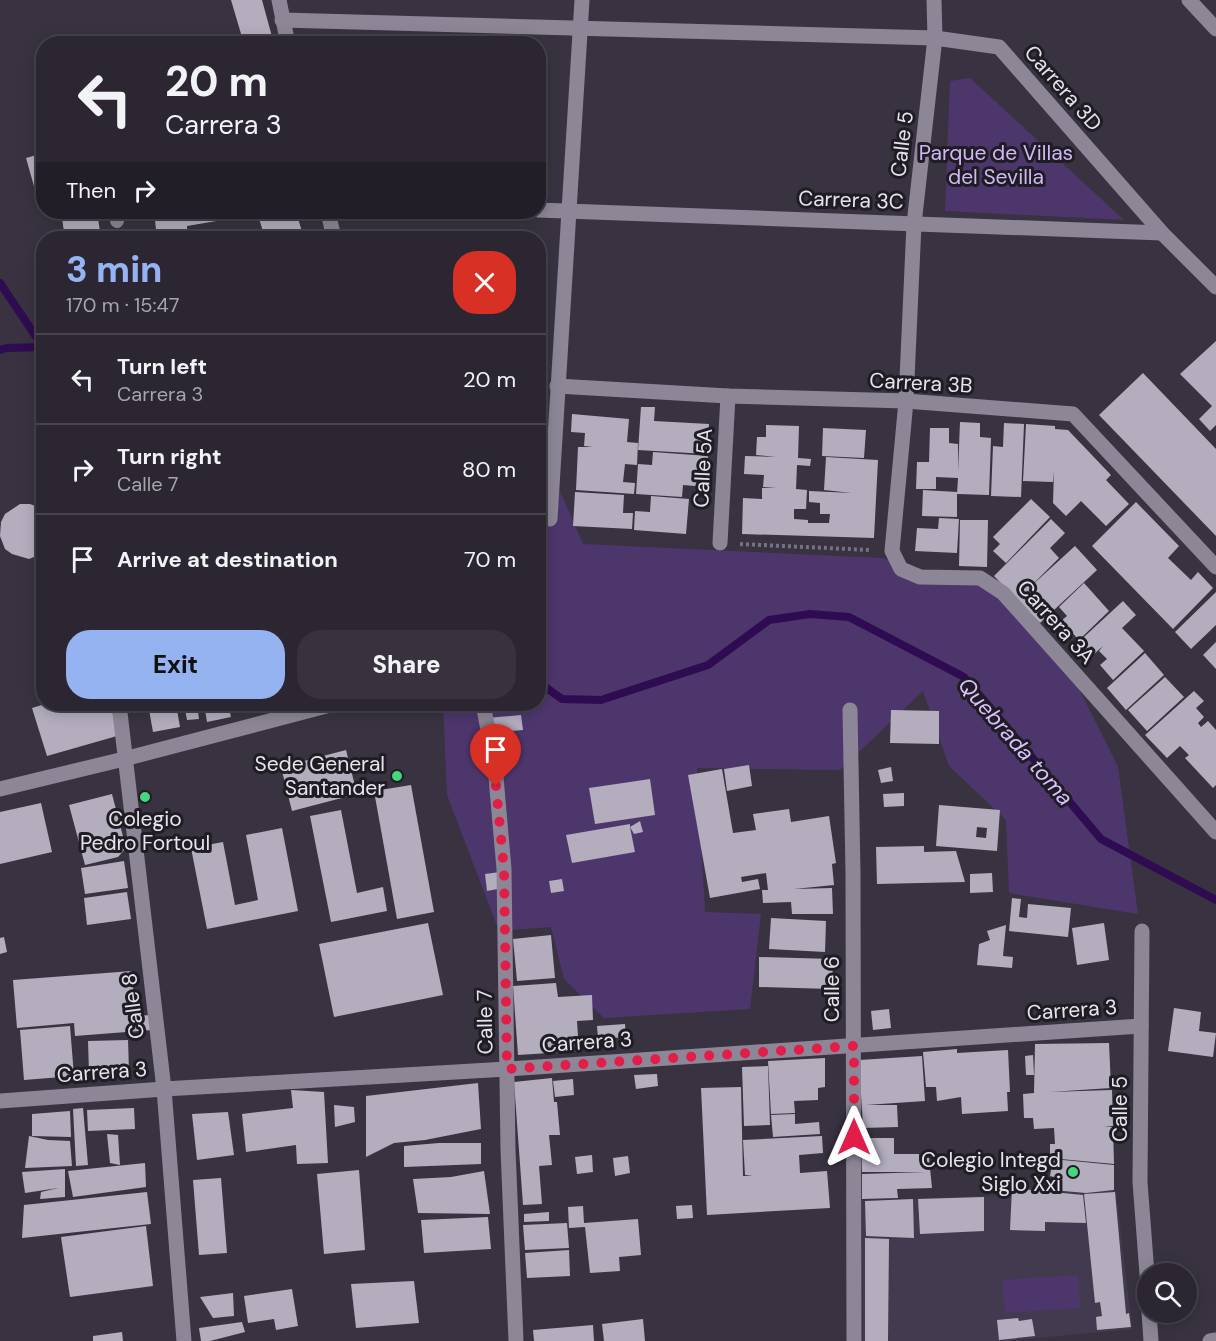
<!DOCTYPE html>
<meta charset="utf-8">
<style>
body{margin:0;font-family:"DM Sans",sans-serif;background:#37323d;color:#f1f3f6;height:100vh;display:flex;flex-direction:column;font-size:22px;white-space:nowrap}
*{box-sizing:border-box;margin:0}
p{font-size:20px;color:#a6a5ab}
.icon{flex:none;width:33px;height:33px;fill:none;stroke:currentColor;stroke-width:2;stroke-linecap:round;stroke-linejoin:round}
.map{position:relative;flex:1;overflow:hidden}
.side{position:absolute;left:36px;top:231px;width:510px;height:480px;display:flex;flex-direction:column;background:#2b2631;border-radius:24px;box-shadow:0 3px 15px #0003,0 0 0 2px #47434d}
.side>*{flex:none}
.banner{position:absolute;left:36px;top:36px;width:510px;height:183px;border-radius:24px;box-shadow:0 3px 15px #0003,0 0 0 2px #47434d;background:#2b2631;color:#f1f3f6;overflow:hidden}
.tools{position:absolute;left:1137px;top:1263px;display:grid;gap:12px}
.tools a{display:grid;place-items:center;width:60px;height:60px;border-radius:50%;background:#2b2631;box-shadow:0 3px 15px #0003,0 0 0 2px #47434d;font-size:30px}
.pin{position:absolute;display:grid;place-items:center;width:51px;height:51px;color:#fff;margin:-62px -26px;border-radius:50% 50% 50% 0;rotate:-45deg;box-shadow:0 0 6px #0007}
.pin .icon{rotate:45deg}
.me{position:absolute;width:66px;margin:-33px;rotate:0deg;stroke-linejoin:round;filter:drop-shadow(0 0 4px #0008)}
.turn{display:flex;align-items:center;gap:21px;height:126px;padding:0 30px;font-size:27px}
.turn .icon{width:78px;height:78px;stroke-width:2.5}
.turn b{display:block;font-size:42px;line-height:51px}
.then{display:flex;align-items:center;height:57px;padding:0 30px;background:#0003;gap:12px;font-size:22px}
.round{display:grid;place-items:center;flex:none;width:63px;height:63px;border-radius:24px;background:#37323d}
.headline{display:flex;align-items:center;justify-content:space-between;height:102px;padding:0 30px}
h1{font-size:36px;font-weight:800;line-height:45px;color:#95b2f1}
.primary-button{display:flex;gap:12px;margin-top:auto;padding:12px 30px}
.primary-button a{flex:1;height:69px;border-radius:24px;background:#95b2f1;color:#111;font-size:24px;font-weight:800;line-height:69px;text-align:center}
.primary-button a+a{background:#37323d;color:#f1f3f6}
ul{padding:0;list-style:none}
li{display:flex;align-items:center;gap:18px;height:90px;padding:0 30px;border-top:2px solid #47434d}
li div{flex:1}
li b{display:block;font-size:22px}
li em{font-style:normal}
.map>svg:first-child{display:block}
.built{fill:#423b4f}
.green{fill:#4d366c}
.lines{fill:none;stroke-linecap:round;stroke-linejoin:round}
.stream{stroke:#2f0b51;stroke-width:8}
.building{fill:#b3adbe;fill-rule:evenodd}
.path{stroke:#77727f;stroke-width:4;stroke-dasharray:3 3;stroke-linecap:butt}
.lane{stroke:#8c8696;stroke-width:14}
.street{stroke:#8c8696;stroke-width:15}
.route{stroke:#e11d48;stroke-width:10;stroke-dasharray:0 18}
.poi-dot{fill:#44d77b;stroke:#1f1d23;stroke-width:2}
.labels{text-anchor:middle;stroke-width:6;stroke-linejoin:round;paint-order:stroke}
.street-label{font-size:21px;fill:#e6e3ec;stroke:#1f1d23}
.park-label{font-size:21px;fill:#cfb8f5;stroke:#1f1d23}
.poi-label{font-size:21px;fill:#e6e3ec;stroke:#1f1d23;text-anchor:end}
.water-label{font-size:22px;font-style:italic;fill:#d8c1ff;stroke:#1f1d23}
</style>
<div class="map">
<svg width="1216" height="1341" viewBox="0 0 1216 1341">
<rect width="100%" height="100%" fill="#393341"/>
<path class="built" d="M1011,1187L1116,1191L1132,1329L1006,1341H863L862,1201L1010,1195Z"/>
<g class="green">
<path d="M970,78L1124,220L945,211L950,81Z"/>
<path d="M557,484L583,544L882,558L991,589L1058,647L1118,767L1138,914L1009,893L1006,820L949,766L923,691L840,770L697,768L705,912L761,914L750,1009L604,1018L564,979L551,927L499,931L447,795L443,704H538L539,487Z"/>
<path d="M1078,1275L1080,1308L1005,1313L1002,1280Z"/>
</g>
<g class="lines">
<g class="stream">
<path d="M0,283L43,347"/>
<path d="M0,350L7,348L44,347"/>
<path d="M538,682L562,699L601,700L708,665L769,620L810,614L849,617L964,677L1101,839L1216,900"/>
</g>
</g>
<g class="building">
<path d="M231,0H262L274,44H244Z"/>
<path d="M44,153V211H41L26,158Z"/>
<path d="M61,212H97L101,238H65Z"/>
<path d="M154,212H251L252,215L187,226L188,238H157Z"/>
<path d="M257,212H296L304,238H265Z"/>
<path d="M1216,341V425L1210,431L1199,419L1212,406L1180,374Z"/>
<path d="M1143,373L1216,449V536L1099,415Z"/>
<path d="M641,407H655L654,421L709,424L707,454L638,450Z"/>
<path d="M572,414L629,419L627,442L638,443L637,465L625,464L623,482L635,483L634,494L576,490L578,447H593L584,446L585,433L571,432Z"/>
<path d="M960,422L980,423V437L991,438L989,495L957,494L958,478L936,477V489H916L917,462H929L930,428H949V443L958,444V472Z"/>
<path d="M1004,423L1024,424L1021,497L991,496L993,446L1003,447Z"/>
<path d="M1026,424L1055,426V429L1068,430L1111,475L1106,480L1129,504L1106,526L1081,501L1066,516L1053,503L1054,471L1053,482L1023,481Z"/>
<path d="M766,425L799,426L798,458L811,459L810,466L797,465L796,489L807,490L806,509H794V519L808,520V523H829L830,514H820V503L809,502V491L852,493L824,490L826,457L878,460L874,538L742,534L743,498L762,499V488H776L763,487L764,475L744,474L745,456L776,457L756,455L757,437H766Z"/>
<path d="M823,428L866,430L864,458L822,456Z"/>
<path d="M653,452L708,456L706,487L683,485L682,497L636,494L638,464L652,465Z"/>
<path d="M923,490L957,492V517L922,516Z"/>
<path d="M575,492L624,495L623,513H633L632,529L573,526Z"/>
<path d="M651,496L689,499L686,534L634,530L635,511L650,512Z"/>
<path d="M1031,499L1050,517L1006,563L993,551L1000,544L993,537Z"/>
<path d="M1136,502L1179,546L1168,558L1191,580L1198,572L1213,588L1173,629L1092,546Z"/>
<path d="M20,504H30L44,509V553L29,559L12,554L5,549L0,536L1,522L5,514Z"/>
<path d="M939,518L959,519L957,553L915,551L917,528L938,529Z"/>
<path d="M1051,519L1065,533L1050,548L1059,558L1029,588L1075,546L1097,570L1040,623L994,576Z"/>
<path d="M960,520H988L987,567L959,566Z"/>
<path d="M1084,583L1109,611L1079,640L1061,621L1067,616L1059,607Z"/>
<path d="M1216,592V625L1191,649L1175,632Z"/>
<path d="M1123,601L1136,615L1122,628L1144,651L1113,680L1100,665L1107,659L1099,651L1103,646L1085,662L1072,648Z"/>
<path d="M1216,642V669L1203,655Z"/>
<path d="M1145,653L1164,675L1126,710L1107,688Z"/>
<path d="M1165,677L1184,697L1147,731L1128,710Z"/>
<path d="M1194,691L1204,701L1196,708L1204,717L1198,723L1201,727L1208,721L1216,730V785L1213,788L1185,758L1189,755L1180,746L1167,758L1145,735Z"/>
<path d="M45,704H111L117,736L47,756L32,708Z"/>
<path d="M148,704H176L180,727L153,732Z"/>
<path d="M184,704H197L199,719L187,720Z"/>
<path d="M204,704H228L231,717L207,722Z"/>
<path d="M891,710L939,711V744L890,743Z"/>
<path d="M521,715L523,730L489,733L487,718Z"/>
<path d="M346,750L357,794L292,811L281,767Z"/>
<path d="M749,765L752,786L727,791L724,769Z"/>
<path d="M891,767L893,781L881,783L878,770Z"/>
<path d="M722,769L733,833L756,830L753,814L789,809L791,822L829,816L836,863L832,864L834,885L794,889L832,888L833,914H792L791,902L763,903L762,890H768L766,873L741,877L742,882L758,879L760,889L710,898L688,775Z"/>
<path d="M650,779L655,815L595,824L589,788Z"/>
<path d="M411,785L434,912L397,919L374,791Z"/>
<path d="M904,793V806L884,807L883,794Z"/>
<path d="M112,794L126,848L118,857L85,865L69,805Z"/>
<path d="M41,803L52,852L0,864V812Z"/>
<path d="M939,805L1000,810L997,851L936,846ZM977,827L987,828L986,838L976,837Z"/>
<path d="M341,810L357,893L383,887L387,911L331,922L310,816Z"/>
<path d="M640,821L643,832L634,834L630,827L635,852L572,863L566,835L630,824V827Z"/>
<path d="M282,828L298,911L207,929L191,848L223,842L235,905L258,900L246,835Z"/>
<path d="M924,846V852L956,851L965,882L877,884L876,847Z"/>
<path d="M124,861L128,888L85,894L81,868Z"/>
<path d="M500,872L503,888L487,891L485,874Z"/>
<path d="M992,873L993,892L970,893V874Z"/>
<path d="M562,879L564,891L551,893L549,881Z"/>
<path d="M127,892L131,919L87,925L84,898Z"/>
<path d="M1012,898L1021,899L1019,917L1027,918L1028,904L1071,908L1068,937L1009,931Z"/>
<path d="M771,918L826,921L825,952L769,949Z"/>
<path d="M428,923L443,995L334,1017L319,944Z"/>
<path d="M1104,923L1109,960L1077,965L1072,928Z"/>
<path d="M1006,925L1003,956L1013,957L1012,968L977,965L979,944L990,940L987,931Z"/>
<path d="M551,935L555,978L517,981L513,939Z"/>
<path d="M4,937L7,952L0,954V938Z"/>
<path d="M759,957L833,959L832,989L759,987Z"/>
<path d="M132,971L135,1016L151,1015L152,1030L75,1036L74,1023L17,1028L13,980Z"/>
<path d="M556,983L558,997L592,995L593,1020L577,1021L579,1051L518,1055L513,986Z"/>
<path d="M1174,1008L1201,1012L1199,1031L1216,1033L1213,1057L1168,1051Z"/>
<path d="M889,1009L891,1028L873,1030L871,1011Z"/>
<path d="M625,1024L626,1037L598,1039L597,1026Z"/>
<path d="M70,1026L74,1076L24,1080L20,1030Z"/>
<path d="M128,1040L129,1071L89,1072L88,1041Z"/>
<path d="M1109,1043L1111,1088L1050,1092L1112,1090L1113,1126L1104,1127H1113L1114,1164L1050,1158V1144H1055L1054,1128L1034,1129L1033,1118H1024L1023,1094L1034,1093L1035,1044Z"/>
<path d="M957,1049V1053L1008,1050L1010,1092H1007L1008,1111L962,1114L961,1097L937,1101L936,1087H926L923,1052Z"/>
<path d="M1033,1055L1034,1075H1026L1025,1056Z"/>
<path d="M922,1056L925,1101L866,1105H897L898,1127L863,1128L859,1060Z"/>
<path d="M825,1058V1087L818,1088V1100L794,1101L795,1113L771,1114L768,1061Z"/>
<path d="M768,1066L770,1125L744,1126L742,1067Z"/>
<path d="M657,1074L658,1086L636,1089L634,1075Z"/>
<path d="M552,1078L554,1102H557L560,1135H549L552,1165L539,1166L542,1204L523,1205L514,1082Z"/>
<path d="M573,1079L574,1095L555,1097L553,1081Z"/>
<path d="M478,1083L481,1129L425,1140L394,1143L366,1157V1096Z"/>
<path d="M741,1087L743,1176H753L745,1175L743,1140L822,1136L823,1153L799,1155L800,1173L827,1171L830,1208L707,1215L701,1088Z"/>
<path d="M291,1090L324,1092L328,1163L297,1164L296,1145L246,1152L242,1114L293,1108Z"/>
<path d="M334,1105L354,1107L355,1122L335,1127Z"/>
<path d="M83,1108L88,1165L76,1166L73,1109Z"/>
<path d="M134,1108L135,1129L88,1131L87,1110Z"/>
<path d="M70,1111L71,1137L32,1136V1114Z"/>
<path d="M228,1112L234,1155L197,1160L192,1114Z"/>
<path d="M795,1114V1124L819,1122L820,1134L773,1137L771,1115Z"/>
<path d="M107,1134L118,1135L120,1165L110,1163Z"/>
<path d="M29,1136L48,1140L70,1141L72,1166L25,1168Z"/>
<path d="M861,1138H894V1154H919V1158H929L932,1188L897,1189L898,1198L862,1199V1174L926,1172H862Z"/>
<path d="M439,1143H481V1164L404,1167V1146Z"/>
<path d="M592,1155L593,1172L577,1174L575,1157Z"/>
<path d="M628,1156L630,1173L615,1176L613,1158Z"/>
<path d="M1053,1159L1114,1165V1190L1086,1193L1052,1190L1054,1177L1050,1176Z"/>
<path d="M145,1163L146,1187L73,1197L68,1171Z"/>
<path d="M65,1169V1197L40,1199L41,1192L58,1188L25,1193L22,1172Z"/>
<path d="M359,1170L365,1250L324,1254L317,1174Z"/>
<path d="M484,1171L490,1214L418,1213L413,1179L451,1177Z"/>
<path d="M221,1178L227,1253L199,1255L193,1180Z"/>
<path d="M1012,1188L1083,1195L1086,1223L1045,1222V1231L1010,1230Z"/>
<path d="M147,1192L151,1224L22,1238L24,1205Z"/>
<path d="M1115,1192L1126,1314L1129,1313L1131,1327L1097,1330L1096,1317L1102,1316L1100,1302L1095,1303L1084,1194Z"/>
<path d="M984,1197V1231L920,1234L918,1199Z"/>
<path d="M913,1199L914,1238L866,1236L865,1201Z"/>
<path d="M692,1205L693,1218L677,1219L676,1206Z"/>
<path d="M583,1206L584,1223L638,1219L641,1255L619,1257L620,1271L590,1273L585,1227L569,1228L568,1207Z"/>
<path d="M549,1212V1221L524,1222V1214Z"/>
<path d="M488,1217L491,1249L424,1253L421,1220Z"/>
<path d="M567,1223L569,1248L525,1250L523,1225Z"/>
<path d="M146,1226L153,1286L70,1297L61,1237Z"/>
<path d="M865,1238L889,1239L888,1341H865Z"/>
<path d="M569,1250L570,1276L527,1278L525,1253Z"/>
<path d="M414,1281L419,1323L356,1328L351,1284Z"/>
<path d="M292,1289L298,1326L276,1330L274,1319L248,1323L244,1296Z"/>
<path d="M233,1293L234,1316L213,1318L200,1297Z"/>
<path d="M1018,1318L1019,1321L1032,1319L1035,1336L999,1340L997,1320Z"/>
<path d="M643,1319L645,1341H604L602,1324Z"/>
<path d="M242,1322L245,1332L210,1341H201L199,1328Z"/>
<path d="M593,1325L594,1341H534L533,1330Z"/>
<path d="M122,1332L123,1341H93V1336Z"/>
</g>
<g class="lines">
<path class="path" d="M740,544L870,550"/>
<path class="lane" d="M117,221L118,212"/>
<g class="street">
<path d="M279,0L288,44"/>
<path d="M934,0L935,38L914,224L906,401L892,551L901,569L920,577L980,578L1003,593L1216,832"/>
<path d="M1189,0L1216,29"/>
<path d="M282,20L935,38L999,47L1162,233L1216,287"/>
<path d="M538,210L1162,233"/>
<path d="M328,212L334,238"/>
<path d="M557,386L728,396L906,401L1073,414L1216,567"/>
<path d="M550,519L582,0"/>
<path d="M720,543L728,396"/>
<path d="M119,704L164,1089L184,1341"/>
<path d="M483,704L495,766L504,869L508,1150L516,1341"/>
<path d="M850,710L853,873L854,1341"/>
<path d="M0,789L124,759L334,704"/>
<path d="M1142,931L1140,1182L1148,1287"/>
<path d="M0,1101L164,1089L507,1069L1141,1026"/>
<path d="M1149,1312L1151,1341"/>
<path d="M1210,1341L1216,1340"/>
</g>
</g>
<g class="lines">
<path class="route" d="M496,786L504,869L507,1069L854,1046V1137"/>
</g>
<g class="poi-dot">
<circle cx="397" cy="776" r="6"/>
<circle cx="145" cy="797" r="6"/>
<circle cx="1073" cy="1172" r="6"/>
</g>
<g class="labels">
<g class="street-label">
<text transform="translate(1063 88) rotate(49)" y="7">Carrera 3D</text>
<text transform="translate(902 144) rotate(-83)" y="7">Calle 5</text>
<text transform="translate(851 200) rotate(2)" y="7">Carrera 3C</text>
<text transform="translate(921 383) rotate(3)" y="7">Carrera 3B</text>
<text transform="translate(703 468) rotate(-87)" y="7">Calle 5A</text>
<text transform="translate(1056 622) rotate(48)" y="7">Carrera 3A</text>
<text transform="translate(832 989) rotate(-90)" y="7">Calle 6</text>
<text transform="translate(133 1006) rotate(-97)" y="7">Calle 8</text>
<text transform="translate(1072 1010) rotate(-4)" y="7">Carrera 3</text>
<text transform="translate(485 1022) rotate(-91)" y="7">Calle 7</text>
<text transform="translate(587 1042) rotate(-4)" y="7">Carrera 3</text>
<text transform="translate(102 1072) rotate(-4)" y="7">Carrera 3</text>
<text transform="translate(1120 1109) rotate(-90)" y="7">Calle 5</text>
</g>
<g class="park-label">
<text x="996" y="160">Parque de Villas<tspan x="996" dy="24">del Sevilla</tspan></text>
</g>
<g class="poi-label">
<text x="385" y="771">Sede General<tspan x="385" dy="24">Santander</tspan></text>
<text x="145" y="826" text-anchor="middle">Colegio<tspan x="145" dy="24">Pedro Fortoul</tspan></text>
<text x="1061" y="1167">Colegio Integd<tspan x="1061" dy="24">Siglo Xxi</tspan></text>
</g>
<g class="water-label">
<text transform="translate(1016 741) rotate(49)" y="8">Quebrada toma</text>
</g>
</g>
</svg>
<div class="tools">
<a><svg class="icon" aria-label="search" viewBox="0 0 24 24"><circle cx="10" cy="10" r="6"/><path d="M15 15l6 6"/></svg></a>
</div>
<div class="pin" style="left:496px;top:786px;background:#d93025"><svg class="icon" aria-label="arrive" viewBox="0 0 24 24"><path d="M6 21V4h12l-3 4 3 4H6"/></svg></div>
<svg class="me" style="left:854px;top:1137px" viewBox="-20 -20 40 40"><path d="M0-17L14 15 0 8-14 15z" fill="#e11d48" stroke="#fff" stroke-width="4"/></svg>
<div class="banner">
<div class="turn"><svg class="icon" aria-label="left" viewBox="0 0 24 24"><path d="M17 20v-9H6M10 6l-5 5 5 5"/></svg><div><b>20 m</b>Carrera 3</div></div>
<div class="then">Then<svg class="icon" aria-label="right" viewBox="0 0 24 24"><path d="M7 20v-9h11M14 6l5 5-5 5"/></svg></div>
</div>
<section class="side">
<div class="headline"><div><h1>3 min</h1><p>170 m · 15:47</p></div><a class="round" style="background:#d93025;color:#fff"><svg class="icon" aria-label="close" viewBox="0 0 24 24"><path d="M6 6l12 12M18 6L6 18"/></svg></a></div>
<ul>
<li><svg class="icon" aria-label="left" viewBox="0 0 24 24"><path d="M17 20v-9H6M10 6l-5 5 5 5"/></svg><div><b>Turn left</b><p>Carrera 3</p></div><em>20 m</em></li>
<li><svg class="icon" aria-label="right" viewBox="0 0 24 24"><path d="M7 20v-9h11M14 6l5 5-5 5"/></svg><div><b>Turn right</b><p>Calle 7</p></div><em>80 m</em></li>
<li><svg class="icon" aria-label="arrive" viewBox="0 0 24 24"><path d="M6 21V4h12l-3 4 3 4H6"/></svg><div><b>Arrive at destination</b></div><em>70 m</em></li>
</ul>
<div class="primary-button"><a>Exit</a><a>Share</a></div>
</section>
</div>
